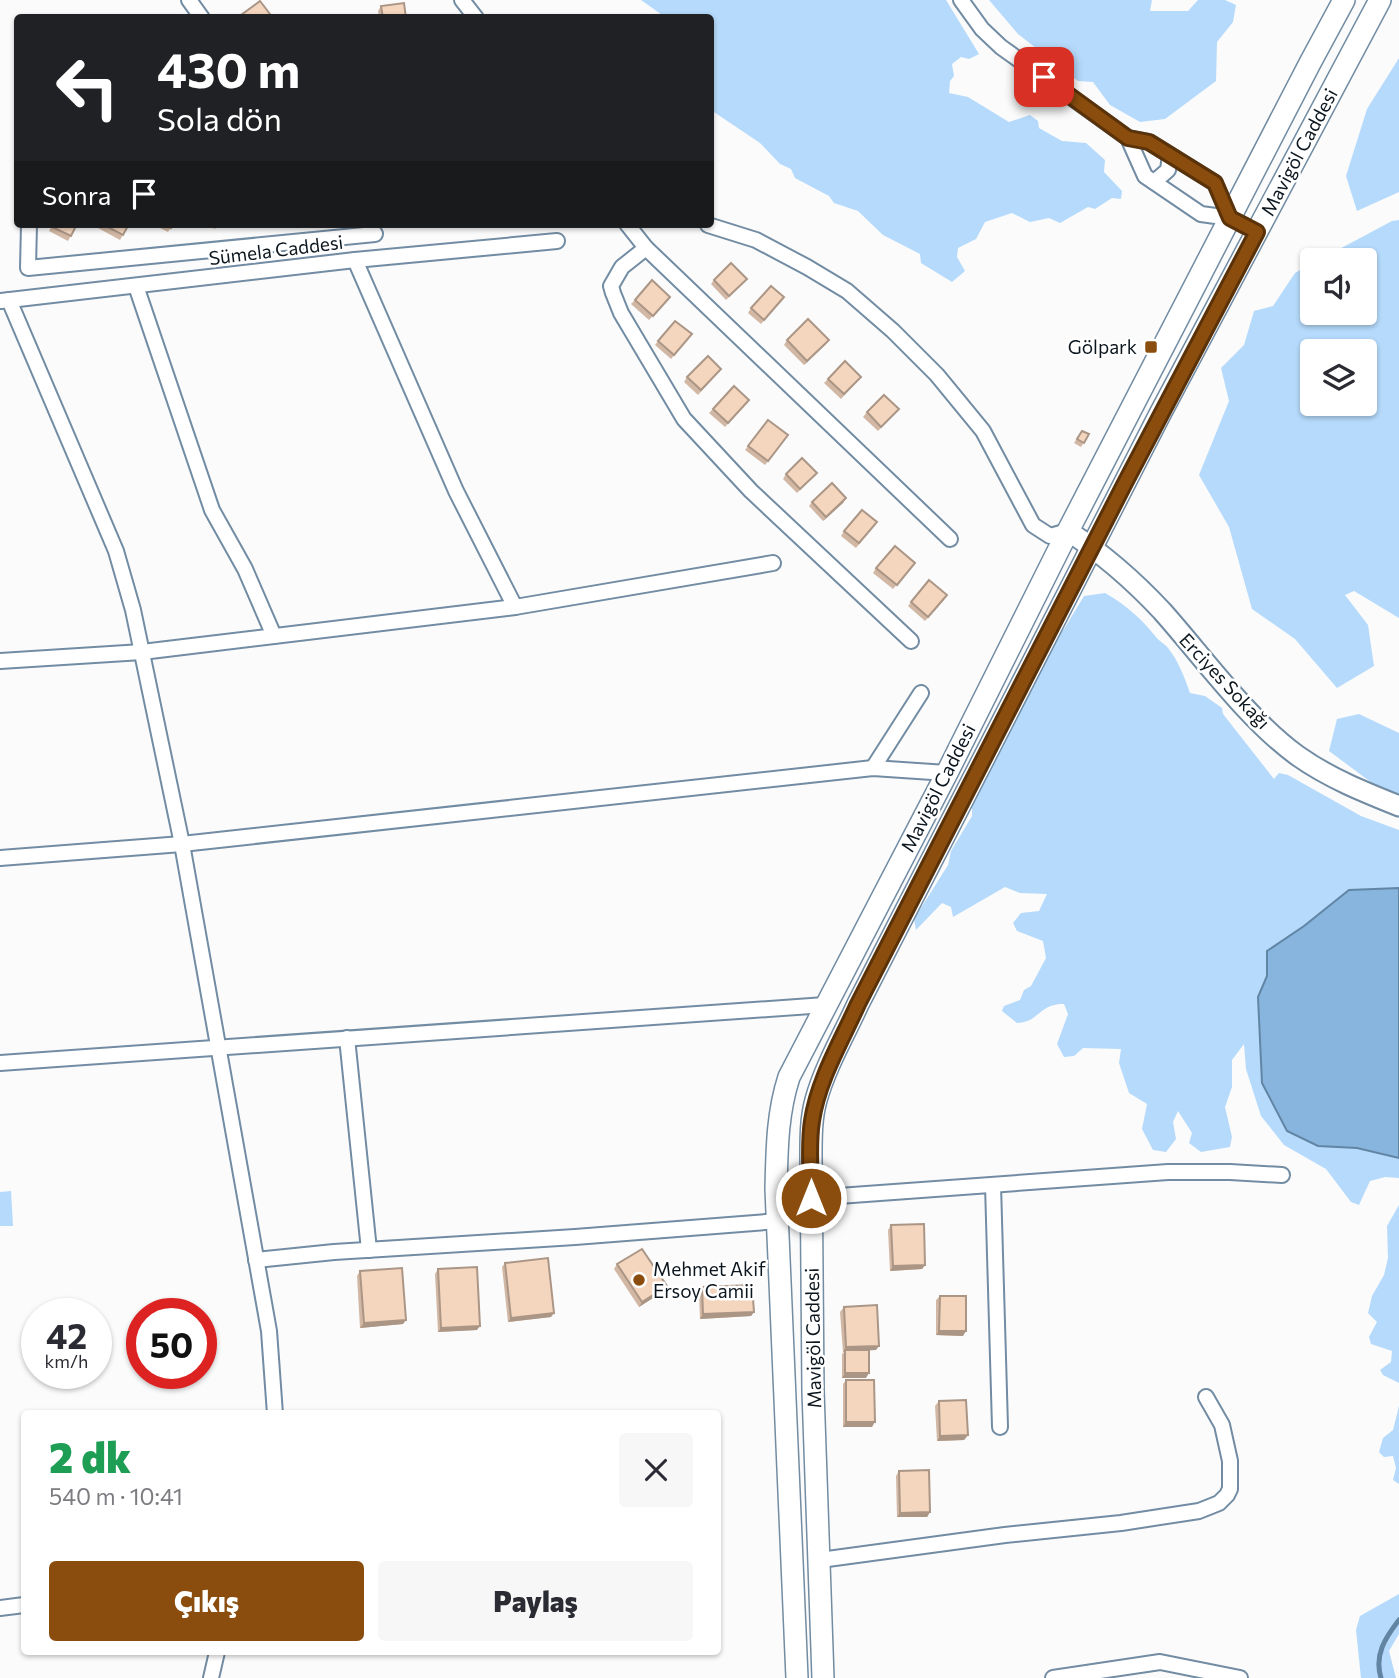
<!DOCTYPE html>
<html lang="tr">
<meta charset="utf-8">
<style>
body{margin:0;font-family:Commissioner,sans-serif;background:#f7f7f7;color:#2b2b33;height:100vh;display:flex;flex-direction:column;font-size:26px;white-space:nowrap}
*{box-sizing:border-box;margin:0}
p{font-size:23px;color:#7c7c81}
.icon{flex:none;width:38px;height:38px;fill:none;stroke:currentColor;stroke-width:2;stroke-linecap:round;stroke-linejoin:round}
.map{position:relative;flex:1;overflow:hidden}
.details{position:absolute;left:21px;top:1410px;width:700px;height:245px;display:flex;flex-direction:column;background:#fff;border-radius:7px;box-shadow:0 2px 5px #0004}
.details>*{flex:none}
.top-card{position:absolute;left:14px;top:14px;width:700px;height:214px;border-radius:7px;box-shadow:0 2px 5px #0004;background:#202124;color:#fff;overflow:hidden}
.tools{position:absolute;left:1300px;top:248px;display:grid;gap:14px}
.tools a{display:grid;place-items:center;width:77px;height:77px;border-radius:7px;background:#fff;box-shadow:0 2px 5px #0004;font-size:35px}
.speed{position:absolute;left:21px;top:1298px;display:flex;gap:14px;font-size:35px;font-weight:700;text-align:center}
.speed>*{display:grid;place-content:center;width:91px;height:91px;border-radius:50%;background:#fff;box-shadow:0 2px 5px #0004;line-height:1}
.speed small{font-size:18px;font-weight:400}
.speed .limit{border:10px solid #d22;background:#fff;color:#111}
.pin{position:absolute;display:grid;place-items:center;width:60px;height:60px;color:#fff;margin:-30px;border-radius:14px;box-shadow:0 4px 10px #0006}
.me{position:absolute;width:77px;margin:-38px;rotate:0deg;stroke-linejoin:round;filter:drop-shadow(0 0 5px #0008)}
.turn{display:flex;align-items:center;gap:24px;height:147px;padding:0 28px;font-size:32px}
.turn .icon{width:91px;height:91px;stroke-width:2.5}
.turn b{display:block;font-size:49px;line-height:60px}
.then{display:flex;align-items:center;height:66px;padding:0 28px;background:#0003;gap:14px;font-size:26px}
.round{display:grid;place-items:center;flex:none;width:74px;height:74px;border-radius:7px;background:#f7f7f7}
.headline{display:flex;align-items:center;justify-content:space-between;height:119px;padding:0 28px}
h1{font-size:42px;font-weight:800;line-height:52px;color:#1e9e55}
.primary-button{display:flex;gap:14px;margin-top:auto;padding:14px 28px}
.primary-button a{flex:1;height:80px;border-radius:7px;background:#8a4d0e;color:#fff;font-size:28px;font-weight:800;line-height:80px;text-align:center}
.primary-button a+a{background:#f7f7f7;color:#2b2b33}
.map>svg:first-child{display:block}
.green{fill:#b5dafb;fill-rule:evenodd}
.water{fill:#87b5dd;stroke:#6285a4;stroke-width:2}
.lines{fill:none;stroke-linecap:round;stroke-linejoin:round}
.stream{stroke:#6285a4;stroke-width:5}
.minor-casing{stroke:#728ca3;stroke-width:18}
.tertiary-casing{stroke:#728ca3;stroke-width:23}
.secondary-casing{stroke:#728ca3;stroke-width:24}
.minor{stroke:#fff;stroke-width:14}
.tertiary{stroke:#fff;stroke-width:19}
.secondary{stroke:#fff;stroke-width:21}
.wall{fill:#d2b8a4}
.shaded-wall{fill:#ab9686}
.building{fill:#f4d6bf;stroke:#ab9686;stroke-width:2}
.route-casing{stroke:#5a3209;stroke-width:18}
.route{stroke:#8a4d0e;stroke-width:12}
.poi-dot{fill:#8a4d0e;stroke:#fff;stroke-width:2.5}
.labels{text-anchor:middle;stroke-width:5;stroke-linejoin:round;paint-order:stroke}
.street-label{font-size:19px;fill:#0c161e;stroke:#fff}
.poi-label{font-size:19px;fill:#0c161e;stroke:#fff;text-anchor:end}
</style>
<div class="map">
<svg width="1399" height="1678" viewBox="0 0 1399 1678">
<rect width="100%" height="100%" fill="#fbfbfb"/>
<g class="green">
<path d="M641,0H946L979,54L969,59L961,57L952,64L954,76L950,81L949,93L968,97L1009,122L1030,115L1038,121L1039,128L1062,141L1086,143L1105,160L1104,172L1122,191L1121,199L1112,198L1095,209L1088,207L1060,223L1049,218L1030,222L1012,213L985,222L976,239L958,248L957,257L965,271L952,282L921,263L920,254L883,235L858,211L834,203L829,196L795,178L791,169L780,164L760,143L711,110L710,18L665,17Z"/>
<path d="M989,0H1152L1150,11H1188L1198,0H1225L1236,5L1233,22L1217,42L1216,81L1165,119L1140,122L1110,105L1093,82L1078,81L1018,34Z"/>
<path d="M1399,58V192L1357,211L1346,176L1367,109Z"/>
<path d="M1399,220V618L1354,591L1345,595L1368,625L1374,666L1337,688L1295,639L1252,609L1229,527L1199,475L1229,401L1221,368L1244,345L1254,311L1273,306L1295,273L1312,263V313H1365V261H1317L1392,221ZM1312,352H1365V404H1312Z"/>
<path d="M1105,593C1126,605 1141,618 1156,637C1159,641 1164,643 1168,648C1179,662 1184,676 1190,693L1205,696L1222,708L1223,714L1274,779L1279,773L1288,775L1361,816L1399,830V888L1349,890L1304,926L1268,951L1267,976L1258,997L1318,1146L1357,1148L1399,1158V1178L1385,1177L1370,1181L1359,1205L1351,1202L1326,1169L1284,1145L1261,1116L1246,1069L1244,1044L1232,1060V1087L1225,1107L1232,1137L1230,1147L1201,1152L1189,1143L1192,1133L1178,1111L1173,1122L1176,1139L1166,1152L1153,1150L1142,1129L1147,1104L1129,1093L1119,1063L1121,1049L1083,1048L1074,1056L1064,1057L1057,1044L1068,1014L1064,1004C1038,1004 1040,1022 1017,1023L1002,1011L1004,1006L1020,1000L1024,990L1031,986L1046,958L1043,941L1017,931L1013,923L1021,913L1039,911L1047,894L1020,893L1005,887L953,917L951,907L942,903L916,930L914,919L948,865L951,851L972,816V806L1015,710L1048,658L1051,641L1064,629L1084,596Z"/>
<path d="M1359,714L1399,733V794L1376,786L1329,751L1337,719Z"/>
<path d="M11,1191L13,1226H0V1192Z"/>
<path d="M1399,1205V1383L1383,1375L1380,1370L1391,1362L1392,1351L1371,1344L1369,1337L1377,1322L1368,1313L1372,1296L1384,1275L1388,1258L1387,1226Z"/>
<path d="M1399,1406V1484L1393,1480L1396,1468L1393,1456L1384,1457L1379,1452L1383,1438L1393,1430Z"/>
<path d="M1399,1594V1634L1389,1651L1396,1678H1361L1356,1630L1360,1616Z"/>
</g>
<path class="water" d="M1399,888V1158L1357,1148L1318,1146L1287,1131L1262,1083L1258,997L1267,976V951L1304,926L1349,890Z"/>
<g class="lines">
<path class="stream" d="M1381,1678C1374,1655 1385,1638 1399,1620"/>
<defs>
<g id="minor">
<path d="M189,0L202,18"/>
<path d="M462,0L476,18"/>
<path d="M961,0L982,29L1001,47L1128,138"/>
<path d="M1154,182L1168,170L1170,155"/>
<path d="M1230,218L1215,183L1149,142L1128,138L1145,176L1201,214L1230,218L1257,232"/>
<path d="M29,224L28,268L375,234L368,224"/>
<path d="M627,224L646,248L950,539"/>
<path d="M708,225L756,240L807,267L847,291L893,331L937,375L983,431L1033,525L1050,536L1068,531"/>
<path d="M646,248L622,267L611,286L613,293L621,313L684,419L751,491L911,641"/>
<path d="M355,260L456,491L515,607"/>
<path d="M136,286L212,510L245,569L274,636"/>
<path d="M9,300L116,551L133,610L182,844L269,1331L275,1414"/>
<path d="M1,301L355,260L557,241"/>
<path d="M0,661L142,652L515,607L773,563"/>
<path d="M873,768L921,693"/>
<path d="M0,858L182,844L873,768L947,773"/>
<path d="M347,1038L369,1250"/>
<path d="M0,1063L825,1005"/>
<path d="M993,1185L1000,1427"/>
<path d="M256,1260L334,1252L575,1237L779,1221L811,1198L1168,1172H1230L1282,1175"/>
<path d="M820,1560L1005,1535L1121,1523L1199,1511L1219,1503L1227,1495L1230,1489V1461L1222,1425L1206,1397"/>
<path d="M0,1608L24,1605"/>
<path d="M211,1678L217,1652"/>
<path d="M1053,1678L1160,1662L1240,1678"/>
</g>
<path id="tertiary" d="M1068,531C1103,554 1134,581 1162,611C1203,657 1248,720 1298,756C1329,778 1364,792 1399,806"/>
<g id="secondary">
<path d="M797,1678L776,1189C777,1150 777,1114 789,1077L947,773L1068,531L1310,63L1344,0"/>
<path d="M823,1678L813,1391L811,1155C811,1137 811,1118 816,1100C825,1067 844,1035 858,1004L1160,414L1380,0"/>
</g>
</defs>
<use href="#minor" class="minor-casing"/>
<use href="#tertiary" class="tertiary-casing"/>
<use href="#secondary" class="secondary-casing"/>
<use href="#minor" class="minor"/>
<use href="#tertiary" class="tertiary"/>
<use href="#secondary" class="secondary"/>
</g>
<g class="wall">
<path d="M381,6L406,18H379L378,11Z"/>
<path d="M53,224H77L68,241L49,231Z"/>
<path d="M100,224H129L120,240L98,228Z"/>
<path d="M152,224H173L168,232Z"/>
<path d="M204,224H219L215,229Z"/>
<path d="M304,224H313L311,228Z"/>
<path d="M714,280L743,283L726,300L711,284Z"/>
<path d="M670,297L649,320L631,304L635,300Z"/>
<path d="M784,297L761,324L748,313L751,308Z"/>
<path d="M688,339L671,359L655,345L658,341Z"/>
<path d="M787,340L826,344L804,365L784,345Z"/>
<path d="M721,369L698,395L684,382L687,377Z"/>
<path d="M861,377L841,399L824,383L828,379Z"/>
<path d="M746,404L725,427L709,413L713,409Z"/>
<path d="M899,409L878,431L863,417L867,412Z"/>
<path d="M768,420L788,435L765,465L745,450Z"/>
<path d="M1082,431L1089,434L1081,447L1074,443Z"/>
<path d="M817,473L797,493L783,479L786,474Z"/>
<path d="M846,498L843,503L823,521L809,506L812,502Z"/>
<path d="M877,522L856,548L841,536L844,531Z"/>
<path d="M912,567L893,589L873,573L876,568Z"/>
<path d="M944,600L925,621L908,606L911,602Z"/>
<path d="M891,1225L925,1265L922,1269L890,1271L888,1230Z"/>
<path d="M505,1263L551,1317L508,1322L502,1267Z"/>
<path d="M617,1264L664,1291L639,1307L614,1269Z"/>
<path d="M438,1269L477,1330L438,1332L435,1274Z"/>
<path d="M360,1271L406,1320L403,1324L360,1328L357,1276Z"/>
<path d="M702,1287L754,1312L751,1316L700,1319L699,1292Z"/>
<path d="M940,1296L963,1336L936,1335V1300Z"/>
<path d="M844,1307L876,1350H869L866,1378H842V1354L844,1352H843L840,1312Z"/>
<path d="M846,1380L872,1427H843V1384Z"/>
<path d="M939,1401L968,1435L964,1440L937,1441L935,1406Z"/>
<path d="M899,1471L930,1512L927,1517H897L896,1476Z"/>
</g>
<g class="shaded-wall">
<path d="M829,340L826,344L804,365L807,361Z"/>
<path d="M846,498L843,503L823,521L826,517Z"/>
<path d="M925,1265L922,1269L890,1271L893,1266Z"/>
<path d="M667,1286L664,1291L639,1307L642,1302Z"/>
<path d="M754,1312L751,1316L700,1319L703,1314Z"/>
<path d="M554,1313L551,1317L508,1322L511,1318Z"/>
<path d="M406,1320L403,1324L360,1328L364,1323Z"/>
<path d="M480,1326L477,1330L438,1332L441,1328Z"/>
<path d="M939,1331H966L963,1336L936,1335Z"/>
<path d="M879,1346L876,1350L845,1352V1350L843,1352L846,1347Z"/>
<path d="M845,1373H869L866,1378H842Z"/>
<path d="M846,1422H875L872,1427H843Z"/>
<path d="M968,1435L964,1440L937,1441L940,1436Z"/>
<path d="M930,1512L927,1517H897L900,1513Z"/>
</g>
<g class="building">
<path d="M260,1L273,18H243L241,15Z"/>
<path d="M404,3L406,18H383L381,6Z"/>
<path d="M53,224H77L71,236L52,227Z"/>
<path d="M102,224H129L123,235Z"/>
<path d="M164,224H173L171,228Z"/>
<path d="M731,263L747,279L729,296L714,280Z"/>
<path d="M652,280L670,297L653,316L635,300Z"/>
<path d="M771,286L784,297L764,320L751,308Z"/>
<path d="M808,319L829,340L807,361L787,340Z"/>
<path d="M675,321L692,334L674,355L658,341Z"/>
<path d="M708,356L721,369L701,390L687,377Z"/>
<path d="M845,361L861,377L844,394L828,379Z"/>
<path d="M734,386L749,400L728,423L713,409Z"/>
<path d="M884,395L899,409L881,427L867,412Z"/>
<path d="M768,420L788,435L768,461L748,446Z"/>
<path d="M1082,431L1089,434L1084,443L1077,439Z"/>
<path d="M802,458L817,473L800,489L786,474Z"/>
<path d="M832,483L846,498L826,517L812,502Z"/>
<path d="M862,510L877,522L859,543L844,531Z"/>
<path d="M895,546L915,563L897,585L876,568Z"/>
<path d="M929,580L947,595L928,617L911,602Z"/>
<path d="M924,1224L925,1265L893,1266L891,1225Z"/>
<path d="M642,1249L667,1286L642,1302L617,1264Z"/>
<path d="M548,1258L554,1313L511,1318L505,1263Z"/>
<path d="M477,1267L480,1326L441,1328L438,1269Z"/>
<path d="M402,1268L406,1320L364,1323L360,1271Z"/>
<path d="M752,1285L754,1312L703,1314L702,1287Z"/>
<path d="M940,1296H966V1331H939Z"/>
<path d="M877,1305L879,1346L846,1347L844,1307Z"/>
<rect x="845" y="1350" width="24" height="23"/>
<path d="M846,1380H874L875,1422H846Z"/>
<path d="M966,1400L968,1435L940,1436L939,1401Z"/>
<path d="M929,1470L930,1512L900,1513L899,1471Z"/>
</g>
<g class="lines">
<defs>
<path id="route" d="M811,1198C811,1173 808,1146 812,1121C818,1080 841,1042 858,1004L1126,481L1257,232L1230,218L1215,183L1149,142L1128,138L1044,77"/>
</defs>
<use href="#route" class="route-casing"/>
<use href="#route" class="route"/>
</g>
<g class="poi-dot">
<rect x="1144" y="340" width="14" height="14" rx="3.5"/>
<circle cx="639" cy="1280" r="7"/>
</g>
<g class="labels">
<g class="street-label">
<text transform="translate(1299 152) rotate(-62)" y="7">Mavigöl Caddesi</text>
<text transform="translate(276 250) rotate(-7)" y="7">Sümela Caddesi</text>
<text transform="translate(1225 681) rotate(47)" y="7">Erciyes Sokağı</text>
<text transform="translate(938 788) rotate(-63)" y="7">Mavigöl Caddesi</text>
<text transform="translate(813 1338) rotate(-91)" y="7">Mavigöl Caddesi</text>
</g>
<g class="poi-label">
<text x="1137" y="354">Gölpark</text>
<text x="653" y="1276" text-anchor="start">Mehmet Akif<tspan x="653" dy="22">Ersoy Camii</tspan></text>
</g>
</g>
</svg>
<div class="tools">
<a><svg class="icon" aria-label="sound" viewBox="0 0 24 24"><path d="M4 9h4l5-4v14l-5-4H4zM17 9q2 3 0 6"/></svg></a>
<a><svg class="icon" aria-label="layers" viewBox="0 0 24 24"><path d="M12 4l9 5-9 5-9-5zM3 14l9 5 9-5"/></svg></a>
</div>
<div class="speed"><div>42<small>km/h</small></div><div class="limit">50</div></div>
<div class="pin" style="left:1044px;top:77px;background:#d93025"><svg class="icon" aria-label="arrive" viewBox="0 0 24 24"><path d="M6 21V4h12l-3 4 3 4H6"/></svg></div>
<svg class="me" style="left:811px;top:1198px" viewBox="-20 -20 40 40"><circle r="17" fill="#8a4d0e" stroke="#fff" stroke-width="3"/><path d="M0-11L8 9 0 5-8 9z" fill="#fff"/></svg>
<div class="top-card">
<div class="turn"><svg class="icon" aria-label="left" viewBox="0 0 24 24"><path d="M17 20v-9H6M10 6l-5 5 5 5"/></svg><div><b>430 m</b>Sola dön</div></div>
<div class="then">Sonra<svg class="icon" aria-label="arrive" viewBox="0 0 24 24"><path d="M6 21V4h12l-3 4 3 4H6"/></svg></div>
</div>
<section class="details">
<div class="headline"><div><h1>2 dk</h1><p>540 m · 10:41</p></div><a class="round"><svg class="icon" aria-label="close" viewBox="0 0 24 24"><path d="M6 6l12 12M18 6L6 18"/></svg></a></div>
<div class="primary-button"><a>Çıkış</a><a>Paylaş</a></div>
</section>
</div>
